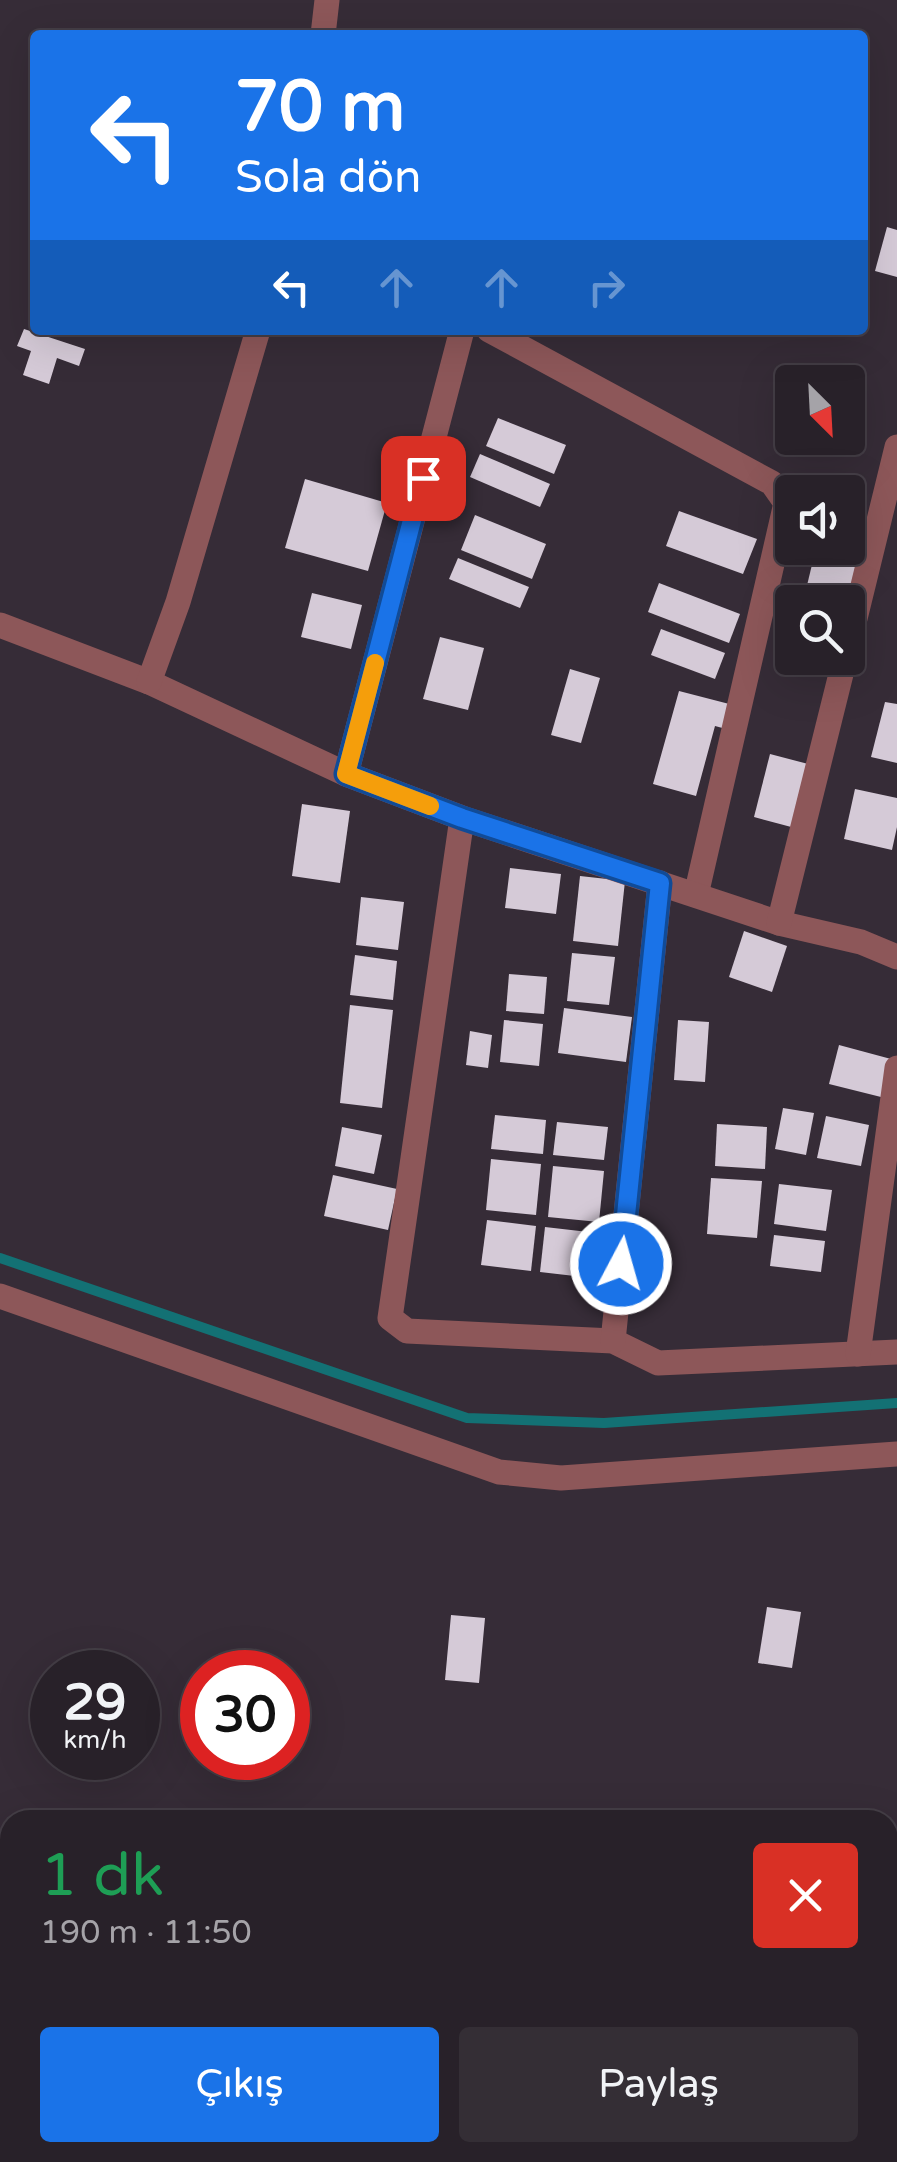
<!DOCTYPE html>
<html lang="tr">
<meta charset="utf-8">
<style>
body{margin:0;font-family:"Varela Round",sans-serif;background:#342e35;color:#f1f3f6;height:100vh;display:flex;flex-direction:column;font-size:38px;white-space:nowrap}
*{box-sizing:border-box;margin:0}
p{font-size:32px;color:#a5a3a8}
.icon{flex:none;width:55px;height:55px;fill:none;stroke:currentColor;stroke-width:2;stroke-linecap:round;stroke-linejoin:round}
.map{position:relative;flex:1;overflow:hidden}
.sheet{position:absolute;left:0px;top:1810px;width:898px;height:352px;display:flex;flex-direction:column;background:#282129;border-radius:30px 30px 0 0;box-shadow:0 10px 40px #0002,0 0 0 2px #443e46}
.sheet>*{flex:none}
.banner{position:absolute;left:30px;top:30px;width:838px;height:305px;border-radius:10px;box-shadow:0 10px 40px #0002,0 0 0 2px #443e46;background:#1a73e8;color:#fff;overflow:hidden}
.needle{width:65px;rotate:156deg}
.tools{position:absolute;left:775px;top:365px;display:grid;gap:20px}
.tools a{display:grid;place-items:center;width:90px;height:90px;border-radius:10px;background:#282129;box-shadow:0 10px 40px #0002,0 0 0 2px #443e46;font-size:50px}
.speed{position:absolute;left:30px;top:1650px;display:flex;gap:20px;font-size:50px;font-weight:700;text-align:center}
.speed>*{display:grid;place-content:center;width:130px;height:130px;border-radius:50%;background:#282129;box-shadow:0 10px 40px #0002,0 0 0 2px #443e46;line-height:1}
.speed small{font-size:25px;font-weight:400}
.speed .limit{border:15px solid #d22;background:#fff;color:#111}
.pin{position:absolute;display:grid;place-items:center;width:85px;height:85px;color:#fff;margin:-42px;border-radius:20px;box-shadow:0 5px 15px #0006}
.me{position:absolute;width:110px;margin:-55px;rotate:6deg;stroke-linejoin:round;filter:drop-shadow(0 0 8px #0008)}
.turn{display:flex;align-items:center;gap:35px;height:210px;padding:0 40px;font-size:45px}
.turn .icon{width:130px;height:130px;stroke-width:2.5}
.turn b{display:block;font-size:70px;line-height:85px}
.lanes{display:flex;align-items:center;height:95px;padding:0 40px;background:#0003;justify-content:center;gap:50px;direction:ltr}
.lanes .off{opacity:.35}
.round{display:grid;place-items:center;flex:none;width:105px;height:105px;border-radius:10px;background:#342e35}
.overview{display:flex;align-items:center;justify-content:space-between;height:170px;padding:0 40px}
h1{font-size:60px;font-weight:600;line-height:75px;color:#1e9e55}
.action{display:flex;gap:20px;margin-top:auto;padding:20px 40px}
.action a{flex:1;height:115px;border-radius:10px;background:#1a73e8;color:#fff;font-size:40px;font-weight:600;line-height:115px;text-align:center}
.action a+a{background:#342e35;color:#f1f3f6}
.map>svg:first-child{display:block}
.lines{fill:none;stroke-linecap:round;stroke-linejoin:round}
.stream{stroke:#137174;stroke-width:10}
.building{fill:#d5cad7}
.street{stroke:#8d5759;stroke-width:25}
.route-casing{stroke:#114b97;stroke-width:25}
.route{stroke:#1a73e8;stroke-width:18}
.slow{stroke:#f59e0b;stroke-width:18}
</style>
<div class="map">
<svg width="897" height="2162" viewBox="0 0 897 2162">
<rect width="100%" height="100%" fill="#362c37"/>
<g class="lines">
<path class="stream" d="M0,1258L467,1418L604,1423L897,1403"/>
</g>
<g class="building">
<path d="M887,227L897,230V277L875,271Z"/>
<path d="M24,329L85,349L79,366L57,358L49,384L23,375L31,351L17,346Z"/>
<path d="M498,418L566,445L554,474L486,446Z"/>
<path d="M480,454L550,484L540,507L470,477Z"/>
<path d="M305,479L387,503L368,571L285,548Z"/>
<path d="M679,511L757,539L743,574L666,546Z"/>
<path d="M475,515L546,544L532,579L461,550Z"/>
<path d="M816,548H840L862,553L850,602H803Z"/>
<path d="M458,558L529,587L520,608L449,579Z"/>
<path d="M659,583L740,614L729,643L648,612Z"/>
<path d="M312,593L362,605L351,649L301,637Z"/>
<path d="M661,629L725,653L715,679L651,655Z"/>
<path d="M440,637L484,648L468,710L423,699Z"/>
<path d="M791,648L792,658H836L832,671L786,659Z"/>
<path d="M570,669L600,678L581,743L551,735Z"/>
<path d="M679,691L737,706L730,730L715,726L696,796L653,784Z"/>
<path d="M885,702L897,704V763L871,757Z"/>
<path d="M770,754L812,765L795,828L754,817Z"/>
<path d="M855,789L897,798V827L892,850L844,839Z"/>
<path d="M302,804L350,811L340,883L292,876Z"/>
<path d="M510,868L561,874L556,914L505,908Z"/>
<path d="M580,876L625,881L618,946L573,941Z"/>
<path d="M361,897L404,902L398,950L356,945Z"/>
<path d="M744,931L787,946L772,992L729,977Z"/>
<path d="M572,953L615,957L609,1005L567,1001Z"/>
<path d="M355,955L397,961L393,1000L350,995Z"/>
<path d="M509,974L547,977L544,1014L506,1011Z"/>
<path d="M350,1005L393,1010L382,1108L340,1103Z"/>
<path d="M564,1008L632,1017L626,1062L558,1053Z"/>
<path d="M504,1020L543,1024L539,1066L500,1062Z"/>
<path d="M678,1020L709,1022L705,1082L674,1080Z"/>
<path d="M470,1031L492,1035L488,1068L466,1065Z"/>
<path d="M839,1045L891,1059L881,1097L829,1084Z"/>
<path d="M783,1108L814,1113L806,1155L775,1149Z"/>
<path d="M495,1115L546,1120L543,1154L491,1149Z"/>
<path d="M826,1116L869,1125L861,1166L817,1158Z"/>
<path d="M557,1122L608,1127L604,1160L553,1155Z"/>
<path d="M717,1124L767,1127L765,1169L715,1166Z"/>
<path d="M342,1127L382,1135L374,1174L335,1166Z"/>
<path d="M491,1159L541,1164L536,1215L486,1210Z"/>
<path d="M553,1166L604,1171L599,1222L548,1217Z"/>
<path d="M333,1175L397,1189L388,1230L324,1216Z"/>
<path d="M711,1178L762,1181L757,1238L707,1234Z"/>
<path d="M779,1184L832,1190L826,1231L774,1224Z"/>
<path d="M487,1220L536,1226L531,1271L481,1265Z"/>
<path d="M545,1227L597,1233L592,1278L540,1272Z"/>
<path d="M774,1235L825,1241L821,1272L770,1266Z"/>
<path d="M767,1607L801,1612L792,1668L758,1663Z"/>
<path d="M451,1615L485,1618L479,1683L445,1680Z"/>
</g>
<g class="lines">
<g class="street">
<path d="M323,35L327,0"/>
<path d="M489,330L772,483L786,503L696,895"/>
<path d="M0,625L149,682L346,774L462,818L779,923L861,942L897,957"/>
<path d="M848,647L897,447"/>
<path d="M149,682L178,602L258,330"/>
<path d="M346,774L462,330"/>
<path d="M462,818L390,1318L407,1331L613,1341L658,1363L897,1352"/>
<path d="M779,923L845,658"/>
<path d="M0,1296L499,1472L561,1478L897,1454"/>
<path d="M613,1341L660,883"/>
<path d="M858,1354L897,1068"/>
</g>
</g>
<g class="lines">
<defs>
<path id="route" d="M423,478L346,774L462,818L660,883L621,1264"/>
</defs>
<use href="#route" class="route-casing"/>
<use href="#route" class="route"/>
<path class="slow" d="M375,663L346,774L430,806"/>
</g>
</svg>
<div class="tools">
<a><svg class="needle" viewBox="-14 -14 28 28"><path d="M0-13l5 13h-10z" fill="#e53935"/><path d="M0 13l5-13h-10z" fill="#a5a3a8"/></svg></a>
<a><svg class="icon" aria-label="sound" viewBox="0 0 24 24"><path d="M4 9h4l5-4v14l-5-4H4zM17 9q2 3 0 6"/></svg></a>
<a><svg class="icon" aria-label="search" viewBox="0 0 24 24"><circle cx="10" cy="10" r="6"/><path d="M15 15l6 6"/></svg></a>
</div>
<div class="speed"><div>29<small>km/h</small></div><div class="limit">30</div></div>
<div class="pin" style="left:423px;top:478px;background:#d93025"><svg class="icon" aria-label="arrive" viewBox="0 0 24 24"><path d="M6 21V4h12l-3 4 3 4H6"/></svg></div>
<svg class="me" style="left:621px;top:1264px" viewBox="-20 -20 40 40"><circle r="17" fill="#1a73e8" stroke="#fff" stroke-width="3"/><path d="M0-11L8 9 0 5-8 9z" fill="#fff"/></svg>
<div class="banner">
<div class="turn"><svg class="icon" aria-label="left" viewBox="0 0 24 24"><path d="M17 20v-9H6M10 6l-5 5 5 5"/></svg><div><b>70 m</b>Sola dön</div></div>
<div class="lanes"><svg class="icon" aria-label="left" viewBox="0 0 24 24"><path d="M17 20v-9H6M10 6l-5 5 5 5"/></svg><svg class="icon off" aria-label="ahead" viewBox="0 0 24 24"><path d="M12 20V5M6 11l6-6 6 6"/></svg><svg class="icon off" aria-label="ahead" viewBox="0 0 24 24"><path d="M12 20V5M6 11l6-6 6 6"/></svg><svg class="icon off" aria-label="right" viewBox="0 0 24 24"><path d="M7 20v-9h11M14 6l5 5-5 5"/></svg></div>
</div>
<section class="sheet">
<div class="overview"><div><h1>1 dk</h1><p>190 m · 11:50</p></div><a class="round" style="background:#d93025;color:#fff"><svg class="icon" aria-label="close" viewBox="0 0 24 24"><path d="M6 6l12 12M18 6L6 18"/></svg></a></div>
<div class="action"><a>Çıkış</a><a>Paylaş</a></div>
</section>
</div>
